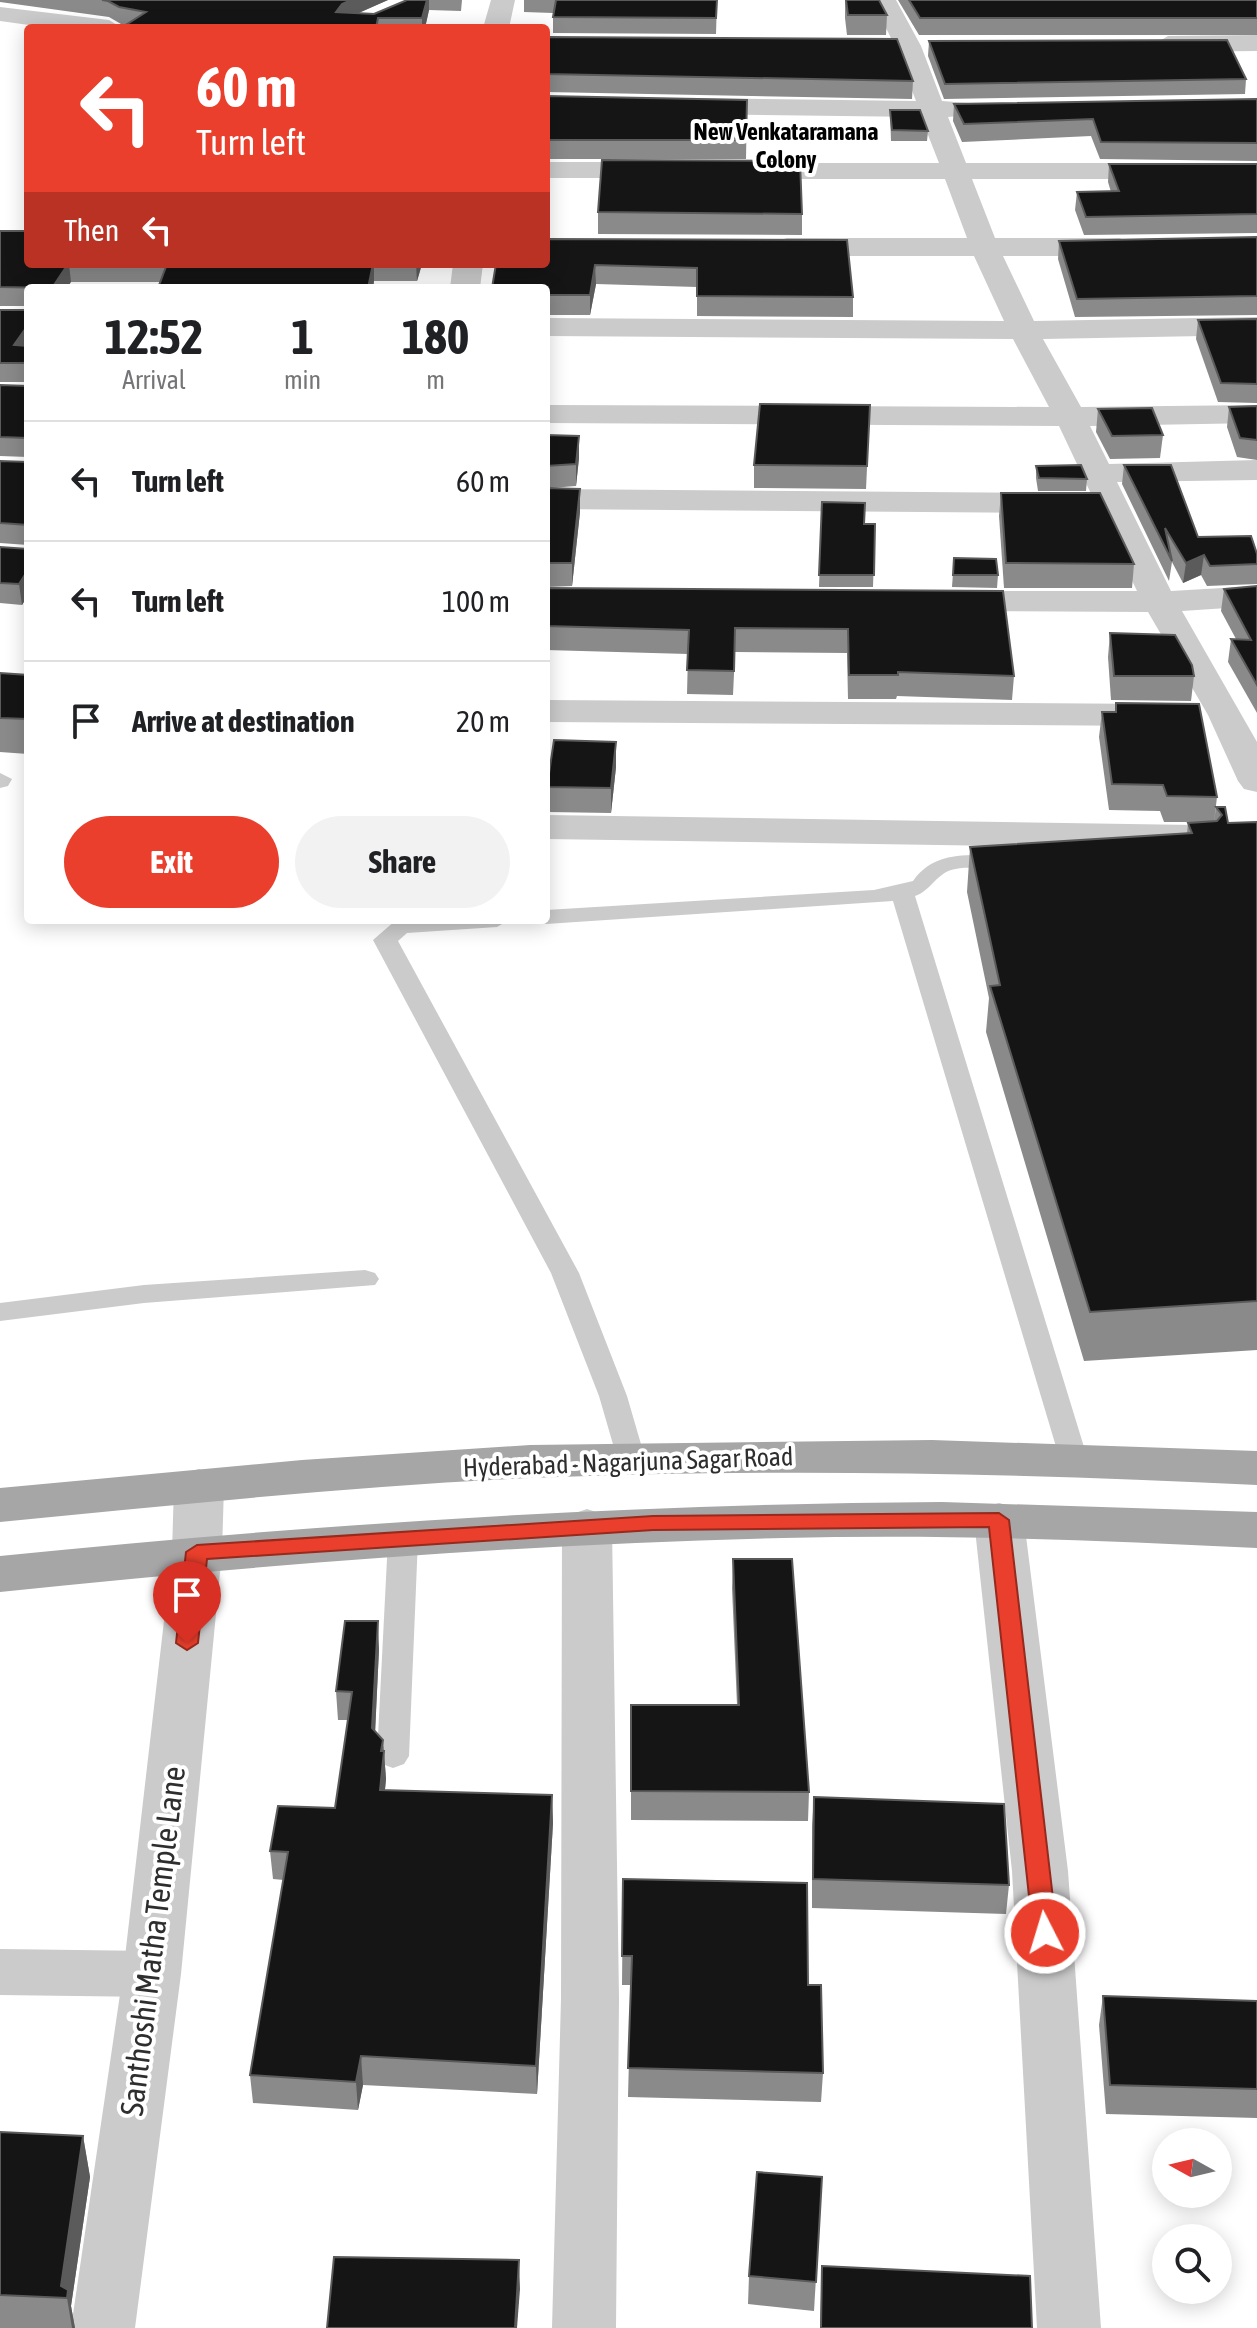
<!DOCTYPE html>
<style>
body{margin:0;font-family:"Asap Condensed",sans-serif;background:#f2f2f2;color:#202124;height:100vh;display:flex;flex-direction:column;font-size:30px;white-space:nowrap}
*{box-sizing:border-box;margin:0}
p{font-size:26px;color:#757577}
.icon{flex:none;width:44px;height:44px;fill:none;stroke:currentColor;stroke-width:2;stroke-linecap:round;stroke-linejoin:round}
.map{position:relative;flex:1;overflow:hidden}
.side{position:absolute;left:24px;top:284px;width:526px;height:640px;display:flex;flex-direction:column;background:#fff;border-radius:8px;box-shadow:0 4px 20px #0003}
.side>*{flex:none}
.guide{position:absolute;left:24px;top:24px;width:526px;height:244px;border-radius:8px;box-shadow:0 4px 20px #0003;background:#e93f2c;color:#fff;overflow:hidden}
.needle{width:52px;rotate:278deg}
.tools{position:absolute;left:1152px;top:2128px;display:grid;gap:16px}
.tools a{display:grid;place-items:center;width:80px;height:80px;border-radius:50%;background:#fff;box-shadow:0 4px 20px #0003;font-size:40px}
.pin{position:absolute;display:grid;place-items:center;width:68px;height:68px;color:#fff;margin:-82px -34px;border-radius:50% 50% 50% 0;rotate:-45deg;box-shadow:0 0 8px #0007}
.pin .icon{rotate:45deg}
.me{position:absolute;width:88px;margin:-44px;rotate:355deg;stroke-linejoin:round;filter:drop-shadow(0 0 6px #0008)}
.turn{display:flex;align-items:center;gap:28px;height:168px;padding:0 40px;font-size:36px}
.turn .icon{width:104px;height:104px;stroke-width:2.5}
.turn b{display:block;font-size:56px;line-height:68px}
.then{display:flex;align-items:center;height:76px;padding:0 40px;background:#0003;gap:16px;font-size:30px}
.eta{display:flex;justify-content:space-evenly;align-items:center;height:136px;text-align:center}
.eta b{font-size:48px;font-weight:700;line-height:56px}
.action{display:flex;gap:16px;margin-top:auto;padding:16px 40px}
.action a{flex:1;height:92px;border-radius:48px;background:#e93f2c;color:#fff;font-size:32px;font-weight:700;line-height:92px;text-align:center}
.action a+a{background:#f2f2f2;color:#202124}
ul{padding:0;list-style:none}
li{display:flex;align-items:center;gap:24px;height:120px;padding:0 40px;border-top:2px solid #e0e0e0}
li div{flex:1}
li b{display:block;font-size:30px}
li em{font-style:normal}
.map>svg:first-child{display:block}
.lines{fill:none;stroke-linecap:round;stroke-linejoin:round}
.service{fill:#cbcbcb;fill-rule:evenodd}
.minor{fill:#cbcbcb;fill-rule:evenodd}
.tertiary{fill:#cbcbcb;fill-rule:evenodd}
.primary{fill:#a6a6a6;fill-rule:evenodd}
.wall{fill:#8a8a8a}
.shaded-wall{fill:#5b5b5b}
.building{fill:#151515;stroke:#5b5b5b;stroke-width:2}
.route{fill:#e93f2c;stroke:#97291d;stroke-width:2}
.labels{text-anchor:middle;stroke-width:8;stroke-linejoin:round;paint-order:stroke}
.far-neighbourhood-label{font-size:24px;font-weight:bold;fill:#000;stroke:#fff}
.street-label{font-size:26px;fill:#2e2e2e;stroke:#fff}
.near-street-label{font-size:32px;fill:#2e2e2e;stroke:#fff}
</style>
<div class="map">
<svg width="1257" height="2328" viewBox="0 0 1257 2328">
<rect width="100%" height="100%" fill="#fff"/>
<g class="lines">
<g class="service">
<path d="M0,773L12,779L8,786L0,788Z"/>
<path d="M1003,855L1015,862L1011,867C992,872 970,864 951,870C936,875 930,891 915,896L1088,1460L1084,1467L1074,1470L1064,1467L1060,1460L893,901L546,924L536,920H546V910L874,890L913,881C935,850 968,856 1003,855Z"/>
<path d="M509,920L497,927L407,933L398,941L579,1273L627,1396L645,1458L641,1465L631,1468L621,1465L617,1458L599,1396L551,1273L373,940L396,920Z"/>
<path d="M365,1270L375,1273L379,1279L375,1285L144,1303L0,1321V1303L144,1285Z"/>
<path d="M403,1529L413,1532L418,1539L409,1756L404,1764L393,1768L382,1764L377,1756L388,1539L393,1532Z"/>
</g>
<g class="minor">
<path d="M491,0H515L509,28H483Z"/>
<path d="M872,0H896L921,46L942,101L968,103L972,109L968,115L948,117L966,163H1257V179H972L995,238H1119L1129,241L1133,247L1129,253L1119,256H1003L1034,321L1257,317V335L1043,339L1081,407L1257,405V423L1090,426L1109,464L1257,460V480L1117,482L1171,591L1257,586V606L1182,611L1257,742V792L1244,789L1238,781L1208,715L1148,612L944,611L932,608L927,601L932,594L944,591H1137L1059,426L546,423V405L1049,407L1013,339L546,336V318L1004,321L974,256H787L777,253L773,247L777,241L787,238H967L945,179H740L730,177L726,171L730,165L740,163H939L921,117L687,114L678,112L674,106L678,100L687,98L916,101L895,46Z"/>
<path d="M0,7L109,20L122,28H51L0,21Z"/>
<path d="M1257,35V51L1168,52L1155,44L1168,36Z"/>
<path d="M546,162H660L670,164L674,170L670,176L660,178H546Z"/>
<path d="M453,264H483L480,288H450Z"/>
<path d="M546,489L1060,493L1072,496L1077,503L1072,510L1060,513L546,509Z"/>
<path d="M546,700L1159,704L1172,707L1177,715L1172,723L1159,726L546,722Z"/>
<path d="M546,815L1257,826V850L546,839Z"/>
<path d="M999,1503L1017,1508L1024,1520L1068,1871L1101,2328H1037L1012,1871L974,1520L981,1508Z"/>
<path d="M587,1509L605,1515L612,1527L619,1999L616,2328H552L561,1999L562,1527L569,1515Z"/>
<path d="M0,1949L152,1951L172,1958L181,1974L172,1990L152,1997L0,1995Z"/>
</g>
<path class="tertiary" d="M199,1469L216,1474L224,1486L222,1552L181,1974L135,2328H71L123,1974L172,1552L174,1486L182,1474Z"/>
<g class="primary">
<path d="M932,1440L1257,1451V1485C1015,1473 772,1468 530,1478C353,1486 176,1505 0,1522V1488L302,1460L530,1445Z"/>
<path d="M942,1502L1257,1512V1548C1099,1540 941,1534 783,1538C521,1544 260,1565 0,1592V1556C314,1524 627,1504 942,1502Z"/>
</g>
</g>
<g class="wall">
<path d="M0,0H388L358,13L374,14L407,0H462L461,11L429,10L425,28H121L126,25L121,24L109,17L0,2Z"/>
<path d="M524,0H717L716,34L553,33V13L524,12Z"/>
<path d="M845,0L887,15L886,35H847L845,18Z"/>
<path d="M898,0H1257V35H919Z"/>
<path d="M929,41L1246,79L1245,94L944,99L928,56Z"/>
<path d="M546,47L913,81L912,99L546,92Z"/>
<path d="M546,96L747,100L746,159H546Z"/>
<path d="M1257,99V161L1100,159L1091,136L962,142L953,121L954,104Z"/>
<path d="M890,110L928,131L927,141H891Z"/>
<path d="M1109,164H1257V233L1084,235L1075,210L1077,192H1111L1108,182Z"/>
<path d="M598,212L802,214V235L598,234Z"/>
<path d="M0,231L28,264H422L417,281H374L373,288H158L160,282H71L28,288V379L26,382H0V310H28V306H0Z"/>
<path d="M1257,237V315L1075,317L1058,259L1059,241Z"/>
<path d="M546,239L853,297V317L697,316V287L596,284L590,315H546Z"/>
<path d="M1257,319V403L1218,402L1196,339L1198,320Z"/>
<path d="M0,385L28,386V595L22,605L0,603V547L28,549V545L0,543V461L28,462V457L0,456Z"/>
<path d="M870,405L866,489L754,488V465Z"/>
<path d="M1257,406V460L1237,457L1227,427L1229,407Z"/>
<path d="M1098,409L1163,435L1160,458L1110,459L1096,432Z"/>
<path d="M546,435L579,458L576,486L551,488L580,512L572,586L546,587Z"/>
<path d="M1124,465L1198,537L1257,554V584L1207,586L1201,575L1183,583L1172,562L1169,581L1122,484Z"/>
<path d="M1036,466L1087,479L1086,491H1038L1036,478Z"/>
<path d="M1001,493L1134,564L1132,588H1004L999,516Z"/>
<path d="M822,502L864,524H875L873,587H819Z"/>
<path d="M954,558L998,575L997,588L952,587Z"/>
<path d="M1257,586V713L1228,662L1231,639H1236L1221,611L1224,589Z"/>
<path d="M546,588L1003,591L1014,676L1012,700L897,696L896,699H848L847,653L735,652L733,695L687,694L688,654L546,650Z"/>
<path d="M1110,633L1194,676L1191,701L1111,700L1108,657Z"/>
<path d="M0,672V673L28,675V754L0,752Z"/>
<path d="M1116,703L1217,797L1214,822L1216,807L1228,823L1257,822V1350L1084,1361L986,1032L989,998L967,892L970,847L1187,833L1188,823L1204,822H1164L1160,811L1109,810L1099,737L1102,712H1115Z"/>
<path d="M616,742V767L611,813L548,812L547,787Z"/>
<path d="M733,1559L809,1792L808,1821L631,1820V1705H737L732,1588Z"/>
<path d="M379,1649L375,1731L383,1740V1751H384L386,1779L385,1790L552,1795L553,1823L537,2094L363,2085L358,2110L253,2103L250,2075L284,1880L273,1879L270,1851L335,1808L348,1720H338L336,1691Z"/>
<path d="M814,1797L1009,1885L1006,1914L812,1908V1826Z"/>
<path d="M623,1879L808,1985L823,2073L821,2102L628,2097L631,1985H622Z"/>
<path d="M1103,1996L1257,2001V2118L1106,2114L1099,2025Z"/>
<path d="M0,2132L83,2136L90,2177L71,2306L75,2328H0Z"/>
<path d="M822,2177L814,2311L748,2304L749,2276Z"/>
<path d="M822,2266L1032,2328H820Z"/>
</g>
<g class="shaded-wall">
<path d="M351,0H388L343,20L336,12L342,4Z"/>
<path d="M427,0H429V10L425,28H422V18Z"/>
<path d="M69,264L71,282L67,288H52Z"/>
<path d="M374,264V281L373,288H368Z"/>
<path d="M416,264H422L417,281Z"/>
<path d="M595,265L596,284L590,315V295Z"/>
<path d="M28,325V347L17,364L14,345Z"/>
<path d="M28,357V379L26,382L24,363Z"/>
<path d="M579,436V458L576,486V464Z"/>
<path d="M580,489V512L572,586V563Z"/>
<path d="M1204,555L1201,575L1183,583L1186,563Z"/>
<path d="M28,570V595L22,605L19,584Z"/>
<path d="M616,742V767L611,813V788Z"/>
<path d="M378,1621L379,1649L374,1756L372,1728Z"/>
<path d="M383,1740L386,1779L382,1818L380,1790Z"/>
<path d="M552,1795L553,1823L537,2094L536,2066Z"/>
<path d="M361,2056L363,2085L358,2110L356,2082Z"/>
<path d="M83,2136L90,2177L71,2306L75,2328H72L67,2298L61,2286Z"/>
<path d="M519,2260L520,2289L517,2328H515Z"/>
</g>
<g class="building">
<path d="M102,0H351L342,4L336,12L374,14L407,0H427L422,18H378L376,28H121L146,12L119,7L108,1Z"/>
<path d="M556,0H717L716,18L553,17Z"/>
<path d="M846,0H879L887,15H848Z"/>
<path d="M909,0H1257V18H920Z"/>
<path d="M548,37L897,39L913,81L546,74V47Z"/>
<path d="M1227,40L1246,79L945,84L929,41Z"/>
<path d="M546,96L747,100L746,140H546Z"/>
<path d="M1257,99V143L1101,142L1093,119L964,124L954,104Z"/>
<path d="M890,110H920L928,131L892,130Z"/>
<path d="M602,160L800,161L802,214L598,212Z"/>
<path d="M1109,164H1257V214L1086,217L1077,192L1119,191Z"/>
<path d="M0,231H28V264H68L52,288L0,287Z"/>
<path d="M1257,237V296L1077,299L1059,241Z"/>
<path d="M546,239L847,240L853,297L697,296V268L595,265L590,295H546V288H492L496,264H546Z"/>
<path d="M154,264H373L368,288H158L167,264Z"/>
<path d="M28,288V325L14,345L28,346V357L24,363H0V310H28Z"/>
<path d="M1257,319V384L1221,383L1198,320Z"/>
<path d="M0,385L28,386V570L19,584L0,583V547L28,549V525L0,523V461L28,462V438L0,437Z"/>
<path d="M760,404L870,405L867,466L754,465Z"/>
<path d="M1257,406V440L1240,438L1229,407Z"/>
<path d="M1152,408L1163,435L1112,436L1098,409Z"/>
<path d="M546,435L579,436L576,464L546,466Z"/>
<path d="M1081,465L1087,479L1039,478L1036,466Z"/>
<path d="M1124,465H1171L1198,537L1251,536L1257,554V564L1210,566L1204,555L1186,563L1165,528L1172,561Z"/>
<path d="M546,488L580,489L572,563H546Z"/>
<path d="M1001,493H1100L1134,564L1006,563Z"/>
<path d="M822,502L865,503L864,524H875L874,575H819Z"/>
<path d="M954,558L996,559L998,575H953Z"/>
<path d="M1257,586V685L1231,639L1251,640L1224,589Z"/>
<path d="M546,588L1003,591L1014,676L898,672V675H849L848,629L735,628L734,671L687,670L689,630L546,626Z"/>
<path d="M1110,633L1175,635L1192,665L1194,676H1114Z"/>
<path d="M0,673L28,675V719L0,718Z"/>
<path d="M1116,703L1199,704L1217,797L1167,796L1163,785L1112,784L1102,712H1116Z"/>
<path d="M554,740L616,742L611,788L547,787Z"/>
<path d="M1216,807H1225L1228,823L1257,822V1301L1090,1312L990,986L1000,985L970,847L1192,833L1188,823L1217,821L1222,815Z"/>
<path d="M733,1559H792L809,1792L631,1791V1705H739Z"/>
<path d="M345,1621H378L372,1728L383,1740L381,1751H384L380,1790L552,1795L536,2066L361,2056L356,2082L250,2075L288,1852L270,1851L278,1806L335,1808L352,1692L336,1691Z"/>
<path d="M814,1797L1004,1804L1009,1885L813,1879Z"/>
<path d="M623,1879L807,1883L808,1985H821L823,2073L628,2068L632,1956H622Z"/>
<path d="M1103,1996L1257,2001V2089L1110,2085Z"/>
<path d="M0,2132L83,2136L61,2286L68,2290L67,2298L0,2295Z"/>
<path d="M757,2172L822,2177L816,2282L749,2276Z"/>
<path d="M334,2257L519,2260L515,2328H327Z"/>
<path d="M822,2266L1030,2276L1032,2328H821Z"/>
</g>
<path class="route" d="M999,1513L1009,1520L1057,1933L1053,1940H1037L1033,1933L989,1527L653,1530L207,1559L198,1643L187,1650L176,1643L186,1552L197,1545L653,1516Z"/>
<g class="labels">
<g class="far-neighbourhood-label">
<text x="786" y="140">New Venkataramana<tspan x="786" dy="28">Colony</tspan></text>
</g>
<g class="street-label">
<text transform="translate(628 1462) rotate(-2)" y="9">Hyderabad - Nagarjuna Sagar Road</text>
</g>
<g class="near-street-label">
<text transform="translate(153 1941) rotate(-83)" y="11">Santhoshi Matha Temple Lane</text>
</g>
</g>
</svg>
<div class="tools">
<a><svg class="needle" viewBox="-14 -14 28 28"><path d="M0-13l5 13h-10z" fill="#e53935"/><path d="M0 13l5-13h-10z" fill="#757577"/></svg></a>
<a><svg class="icon" aria-label="search" viewBox="0 0 24 24"><circle cx="10" cy="10" r="6"/><path d="M15 15l6 6"/></svg></a>
</div>
<div class="pin" style="left:187px;top:1643px;background:#d93025"><svg class="icon" aria-label="arrive" viewBox="0 0 24 24"><path d="M6 21V4h12l-3 4 3 4H6"/></svg></div>
<svg class="me" style="left:1045px;top:1933px" viewBox="-20 -20 40 40"><circle r="17" fill="#e93f2c" stroke="#fff" stroke-width="3"/><path d="M0-11L8 9 0 5-8 9z" fill="#fff"/></svg>
<div class="guide">
<div class="turn"><svg class="icon" aria-label="left" viewBox="0 0 24 24"><path d="M17 20v-9H6M10 6l-5 5 5 5"/></svg><div><b>60 m</b>Turn left</div></div>
<div class="then">Then<svg class="icon" aria-label="left" viewBox="0 0 24 24"><path d="M17 20v-9H6M10 6l-5 5 5 5"/></svg></div>
</div>
<section class="side">
<div class="eta">
<div><b>12:52</b><p>Arrival</p></div>
<div><b>1</b><p>min</p></div>
<div><b>180</b><p>m</p></div>
</div>
<ul>
<li><svg class="icon" aria-label="left" viewBox="0 0 24 24"><path d="M17 20v-9H6M10 6l-5 5 5 5"/></svg><div><b>Turn left</b></div><em>60 m</em></li>
<li><svg class="icon" aria-label="left" viewBox="0 0 24 24"><path d="M17 20v-9H6M10 6l-5 5 5 5"/></svg><div><b>Turn left</b></div><em>100 m</em></li>
<li><svg class="icon" aria-label="arrive" viewBox="0 0 24 24"><path d="M6 21V4h12l-3 4 3 4H6"/></svg><div><b>Arrive at destination</b></div><em>20 m</em></li>
</ul>
<div class="action"><a>Exit</a><a>Share</a></div>
</section>
</div>
